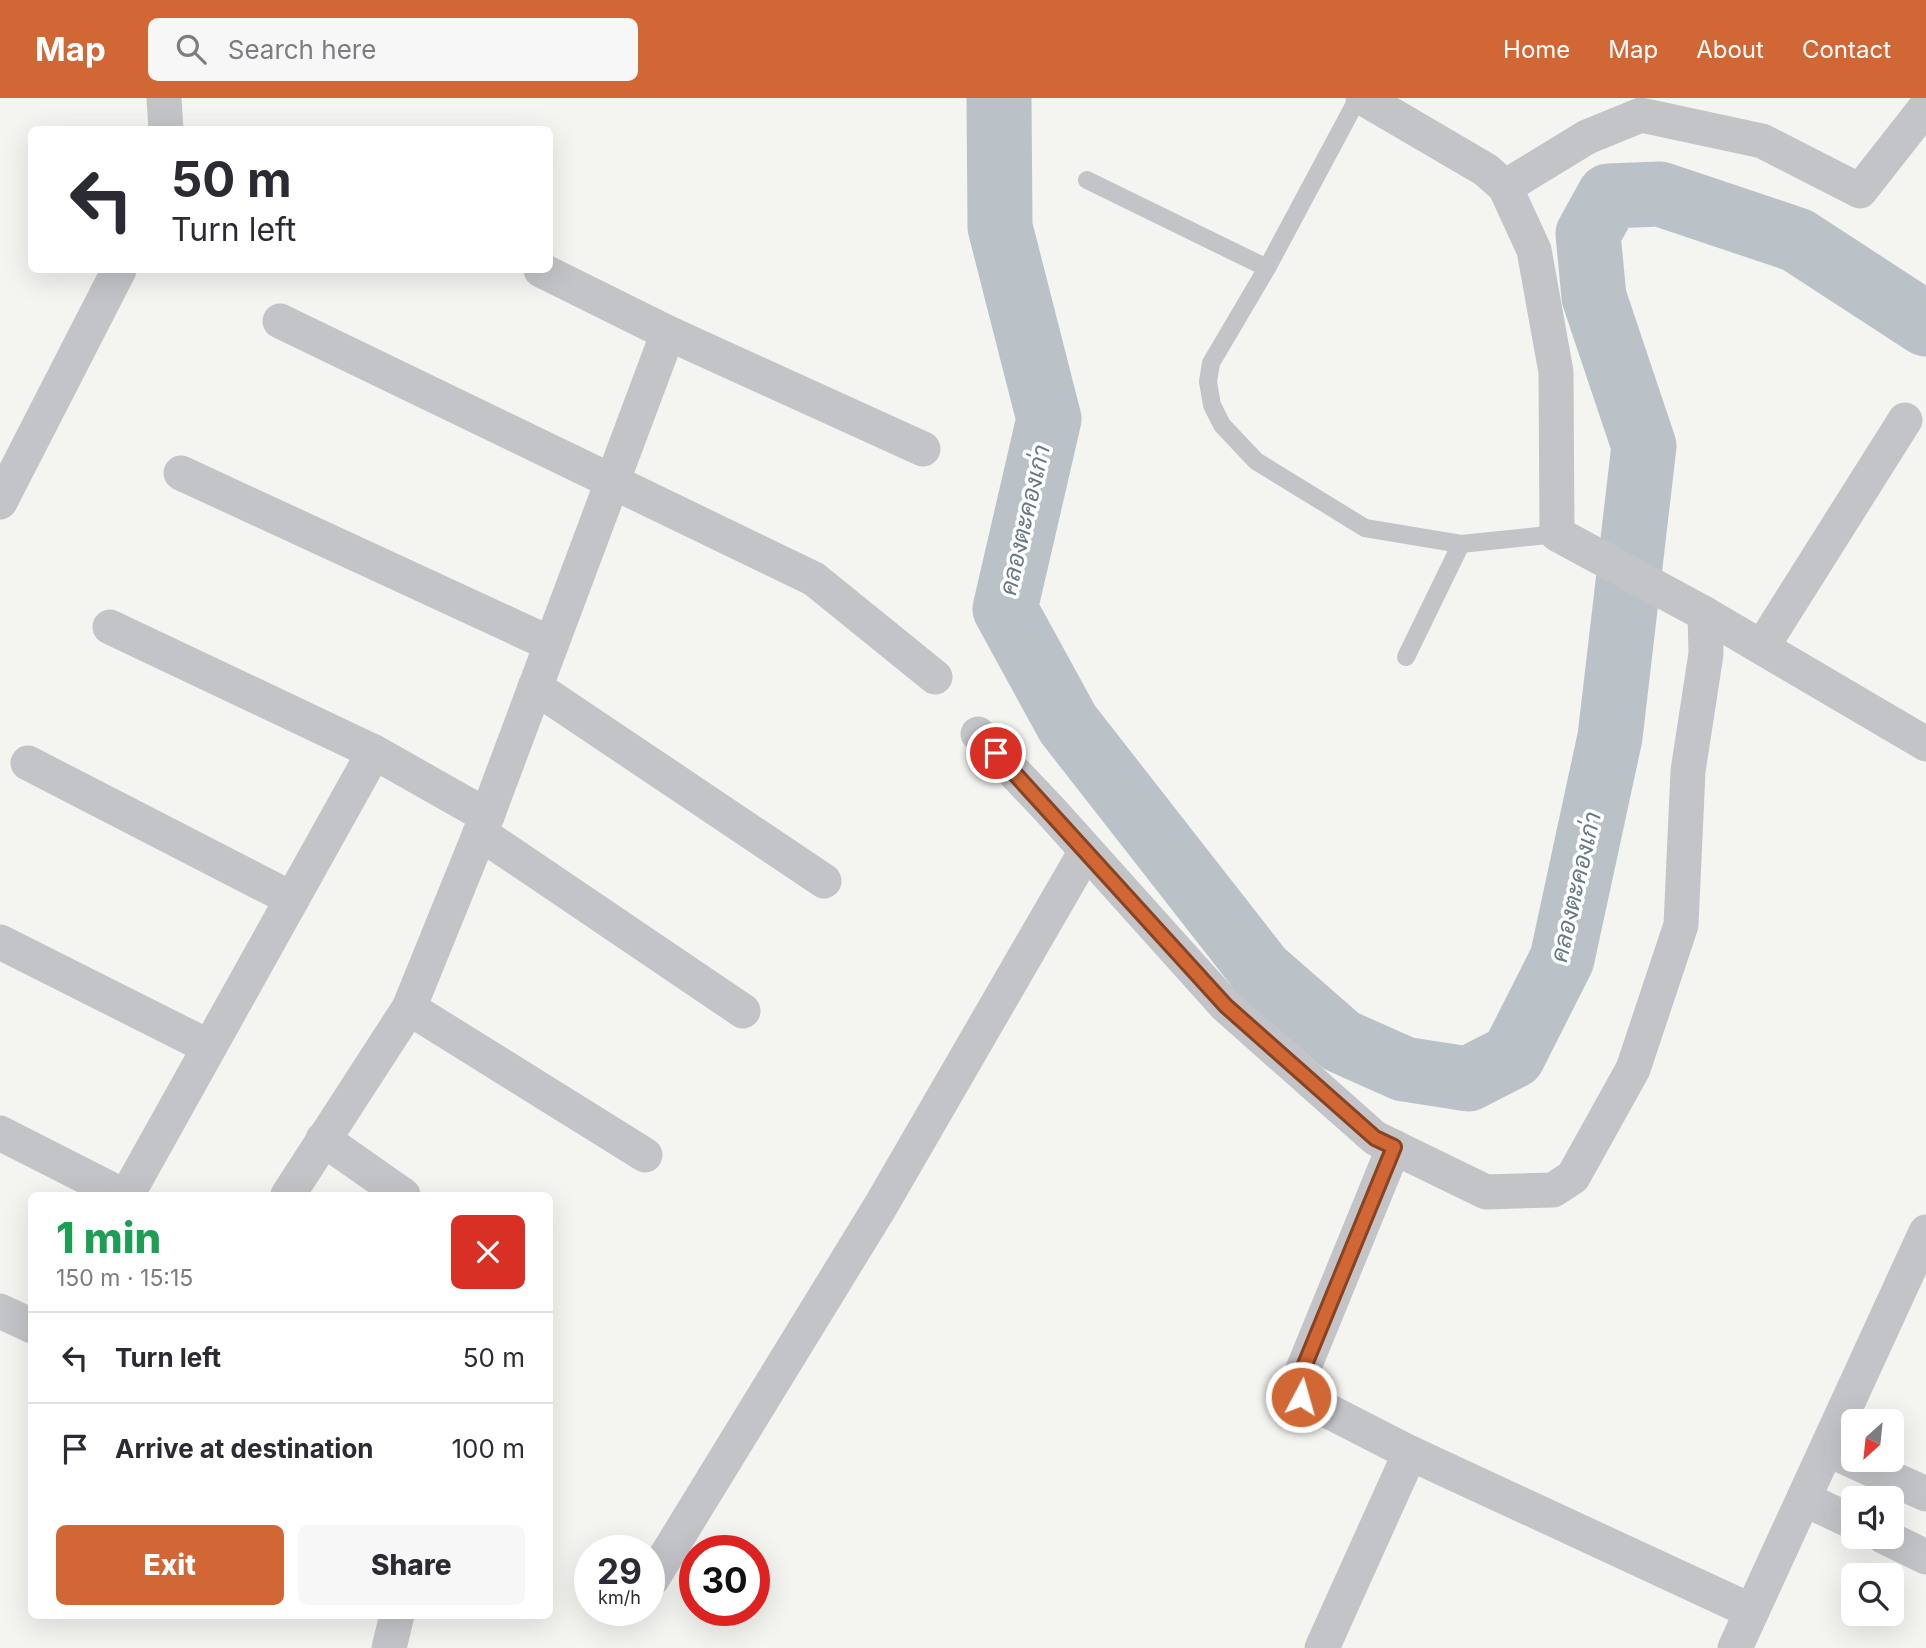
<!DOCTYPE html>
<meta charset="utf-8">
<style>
body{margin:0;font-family:Inter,Sarabun,sans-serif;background:#f7f7f7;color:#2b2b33;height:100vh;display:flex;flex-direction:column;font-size:26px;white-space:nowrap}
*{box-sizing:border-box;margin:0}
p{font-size:23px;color:#7c7c81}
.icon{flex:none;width:38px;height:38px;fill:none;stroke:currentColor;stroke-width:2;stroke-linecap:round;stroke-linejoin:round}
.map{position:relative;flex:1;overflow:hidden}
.drawer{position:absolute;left:28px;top:1094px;width:525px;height:427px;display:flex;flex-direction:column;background:#fff;border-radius:10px;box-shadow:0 7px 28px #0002}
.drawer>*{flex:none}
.guide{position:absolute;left:28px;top:28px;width:525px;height:147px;border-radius:10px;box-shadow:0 7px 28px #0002;background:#fff;color:#2b2b33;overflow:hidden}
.needle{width:46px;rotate:207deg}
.buttons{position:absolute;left:1841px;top:1311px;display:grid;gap:14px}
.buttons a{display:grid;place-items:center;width:63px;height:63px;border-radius:10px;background:#fff;box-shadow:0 7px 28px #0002;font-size:35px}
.speed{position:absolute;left:574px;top:1437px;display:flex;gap:14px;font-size:35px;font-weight:700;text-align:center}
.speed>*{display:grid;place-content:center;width:91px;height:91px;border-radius:50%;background:#fff;box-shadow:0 7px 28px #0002;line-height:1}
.speed small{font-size:18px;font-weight:400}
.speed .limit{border:10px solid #d22;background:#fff;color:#111}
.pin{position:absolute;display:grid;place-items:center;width:60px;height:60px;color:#fff;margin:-30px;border:4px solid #fff;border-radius:50%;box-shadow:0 2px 7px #0007}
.me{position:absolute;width:77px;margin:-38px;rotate:6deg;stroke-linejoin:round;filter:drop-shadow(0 0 5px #0008)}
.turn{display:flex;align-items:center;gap:24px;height:147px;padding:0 28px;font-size:32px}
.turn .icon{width:91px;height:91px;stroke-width:2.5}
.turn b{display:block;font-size:49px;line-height:60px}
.round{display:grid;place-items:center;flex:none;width:74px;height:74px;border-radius:10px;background:#f7f7f7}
.summary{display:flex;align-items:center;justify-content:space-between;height:119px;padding:0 28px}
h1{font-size:42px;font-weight:800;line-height:52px;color:#1e9e55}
.primary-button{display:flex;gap:14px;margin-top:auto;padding:14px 28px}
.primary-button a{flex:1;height:80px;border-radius:10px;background:#d16734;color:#fff;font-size:28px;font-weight:800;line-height:80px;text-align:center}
.primary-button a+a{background:#f7f7f7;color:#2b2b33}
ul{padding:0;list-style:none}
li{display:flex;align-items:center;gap:21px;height:91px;padding:0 28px;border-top:2px solid #e1e1e2}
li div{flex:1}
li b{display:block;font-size:26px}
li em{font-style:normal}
header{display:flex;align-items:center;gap:42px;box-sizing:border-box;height:98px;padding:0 35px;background:#d16734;color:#fff}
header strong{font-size:33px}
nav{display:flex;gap:38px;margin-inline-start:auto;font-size:24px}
.search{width:490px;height:63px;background:#f7f7f7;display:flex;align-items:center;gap:18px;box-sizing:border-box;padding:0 24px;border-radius:10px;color:#7c7c81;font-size:26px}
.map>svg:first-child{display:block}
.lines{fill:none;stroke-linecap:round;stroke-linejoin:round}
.river{stroke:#bac2c7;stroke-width:65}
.service{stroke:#c2c4c8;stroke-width:18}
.minor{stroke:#c2c4c8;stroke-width:35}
.route-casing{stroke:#884322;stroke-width:18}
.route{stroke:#d16734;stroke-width:12}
.labels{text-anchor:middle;stroke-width:7;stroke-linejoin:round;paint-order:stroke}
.water-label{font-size:24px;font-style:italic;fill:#677983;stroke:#fff}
</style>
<header>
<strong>Map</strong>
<div class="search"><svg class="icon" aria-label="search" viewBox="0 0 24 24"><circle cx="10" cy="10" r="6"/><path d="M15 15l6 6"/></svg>Search here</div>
<nav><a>Home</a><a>Map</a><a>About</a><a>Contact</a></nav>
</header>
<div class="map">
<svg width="1926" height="1550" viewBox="0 0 1926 1550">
<rect width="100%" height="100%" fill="#f4f4f1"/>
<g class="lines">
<path class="river" d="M999,0L1000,129L1049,321L1005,511L1068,626L1261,873L1341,943L1404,971L1468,981L1513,958L1562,861L1610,639L1644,348L1594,199L1588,136L1609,98L1660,96L1797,142L1926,226"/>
<g class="service">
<path d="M1358,0L1267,170L1211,265L1208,284L1212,307L1222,327L1256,363L1365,430L1461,446L1557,436"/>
<path d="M1087,82L1267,170"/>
<path d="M1406,559L1461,446"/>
</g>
<g class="minor">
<path d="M164,0L166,32"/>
<path d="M1363,0L1486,72L1505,89L1534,152L1556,274L1557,436L1705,516L1926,646"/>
<path d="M1505,89L1587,39L1641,17L1762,43L1860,93L1926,9"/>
<path d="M541,172L668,235L923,351"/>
<path d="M280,223L814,481L935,579"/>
<path d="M181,375L551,546"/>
<path d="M0,404L119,172"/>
<path d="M110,529L374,654"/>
<path d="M1762,549L1905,322"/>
<path d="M535,589L824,783"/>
<path d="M978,636L1050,712L1226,908L1375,1040L1486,1094L1553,1092L1573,1079L1633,971L1681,827L1688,673L1706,556L1705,516"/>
<path d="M28,665L292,801"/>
<path d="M487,718L668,235"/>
<path d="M480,735L743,913"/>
<path d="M0,844L209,949"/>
<path d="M409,910L645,1057"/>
<path d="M0,1035L122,1097"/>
<path d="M323,1041L403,1097"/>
<path d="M1394,1049L1297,1286L1301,1299L1410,1355L1751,1513"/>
<path d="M127,1097L374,654L487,718L409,910L288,1097"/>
<path d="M0,1213L32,1228"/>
<path d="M1827,1351L1926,1396"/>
<path d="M1804,1401L1853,1424"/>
<path d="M1883,1438L1926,1459"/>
<path d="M652,1481L880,1109L1086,753"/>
<path d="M389,1550L397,1517"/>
<path d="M1322,1550L1410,1355"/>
<path d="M1735,1550L1926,1134"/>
</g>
</g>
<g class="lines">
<defs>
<path id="route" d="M996,655L1226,908L1375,1040L1394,1049L1297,1286L1301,1299"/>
</defs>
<use href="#route" class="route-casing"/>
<use href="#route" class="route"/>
</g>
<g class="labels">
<g class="water-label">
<text transform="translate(1025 422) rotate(-77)" y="8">คลองตะคองเก่า</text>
<text transform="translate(1576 789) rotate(-77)" y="8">คลองตะคองเก่า</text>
</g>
</g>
</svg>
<div class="buttons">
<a><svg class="needle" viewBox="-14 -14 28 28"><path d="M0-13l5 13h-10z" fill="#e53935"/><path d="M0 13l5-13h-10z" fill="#7c7c81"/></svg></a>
<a><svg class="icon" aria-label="sound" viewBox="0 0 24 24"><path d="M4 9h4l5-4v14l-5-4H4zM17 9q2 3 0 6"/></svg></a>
<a><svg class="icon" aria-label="search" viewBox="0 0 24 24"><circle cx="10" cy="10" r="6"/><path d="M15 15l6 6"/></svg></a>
</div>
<div class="speed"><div>29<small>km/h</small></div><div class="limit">30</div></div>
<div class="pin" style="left:996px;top:655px;background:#d93025"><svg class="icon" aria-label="arrive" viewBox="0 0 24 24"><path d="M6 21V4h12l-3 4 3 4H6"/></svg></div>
<svg class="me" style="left:1301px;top:1299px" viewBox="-20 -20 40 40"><circle r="17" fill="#d16734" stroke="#fff" stroke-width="3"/><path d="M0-11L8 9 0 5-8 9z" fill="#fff"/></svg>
<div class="guide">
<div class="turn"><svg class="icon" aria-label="left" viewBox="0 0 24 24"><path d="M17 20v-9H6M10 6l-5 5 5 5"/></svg><div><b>50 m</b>Turn left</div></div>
</div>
<section class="drawer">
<div class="summary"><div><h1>1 min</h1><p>150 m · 15:15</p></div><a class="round" style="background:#d93025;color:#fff"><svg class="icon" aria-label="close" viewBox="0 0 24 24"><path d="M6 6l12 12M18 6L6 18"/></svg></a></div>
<ul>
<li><svg class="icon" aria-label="left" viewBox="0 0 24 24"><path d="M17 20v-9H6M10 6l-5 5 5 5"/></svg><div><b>Turn left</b></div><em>50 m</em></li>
<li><svg class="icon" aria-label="arrive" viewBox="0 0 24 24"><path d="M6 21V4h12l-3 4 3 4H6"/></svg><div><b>Arrive at destination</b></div><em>100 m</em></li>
</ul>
<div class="primary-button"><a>Exit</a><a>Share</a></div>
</section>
</div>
